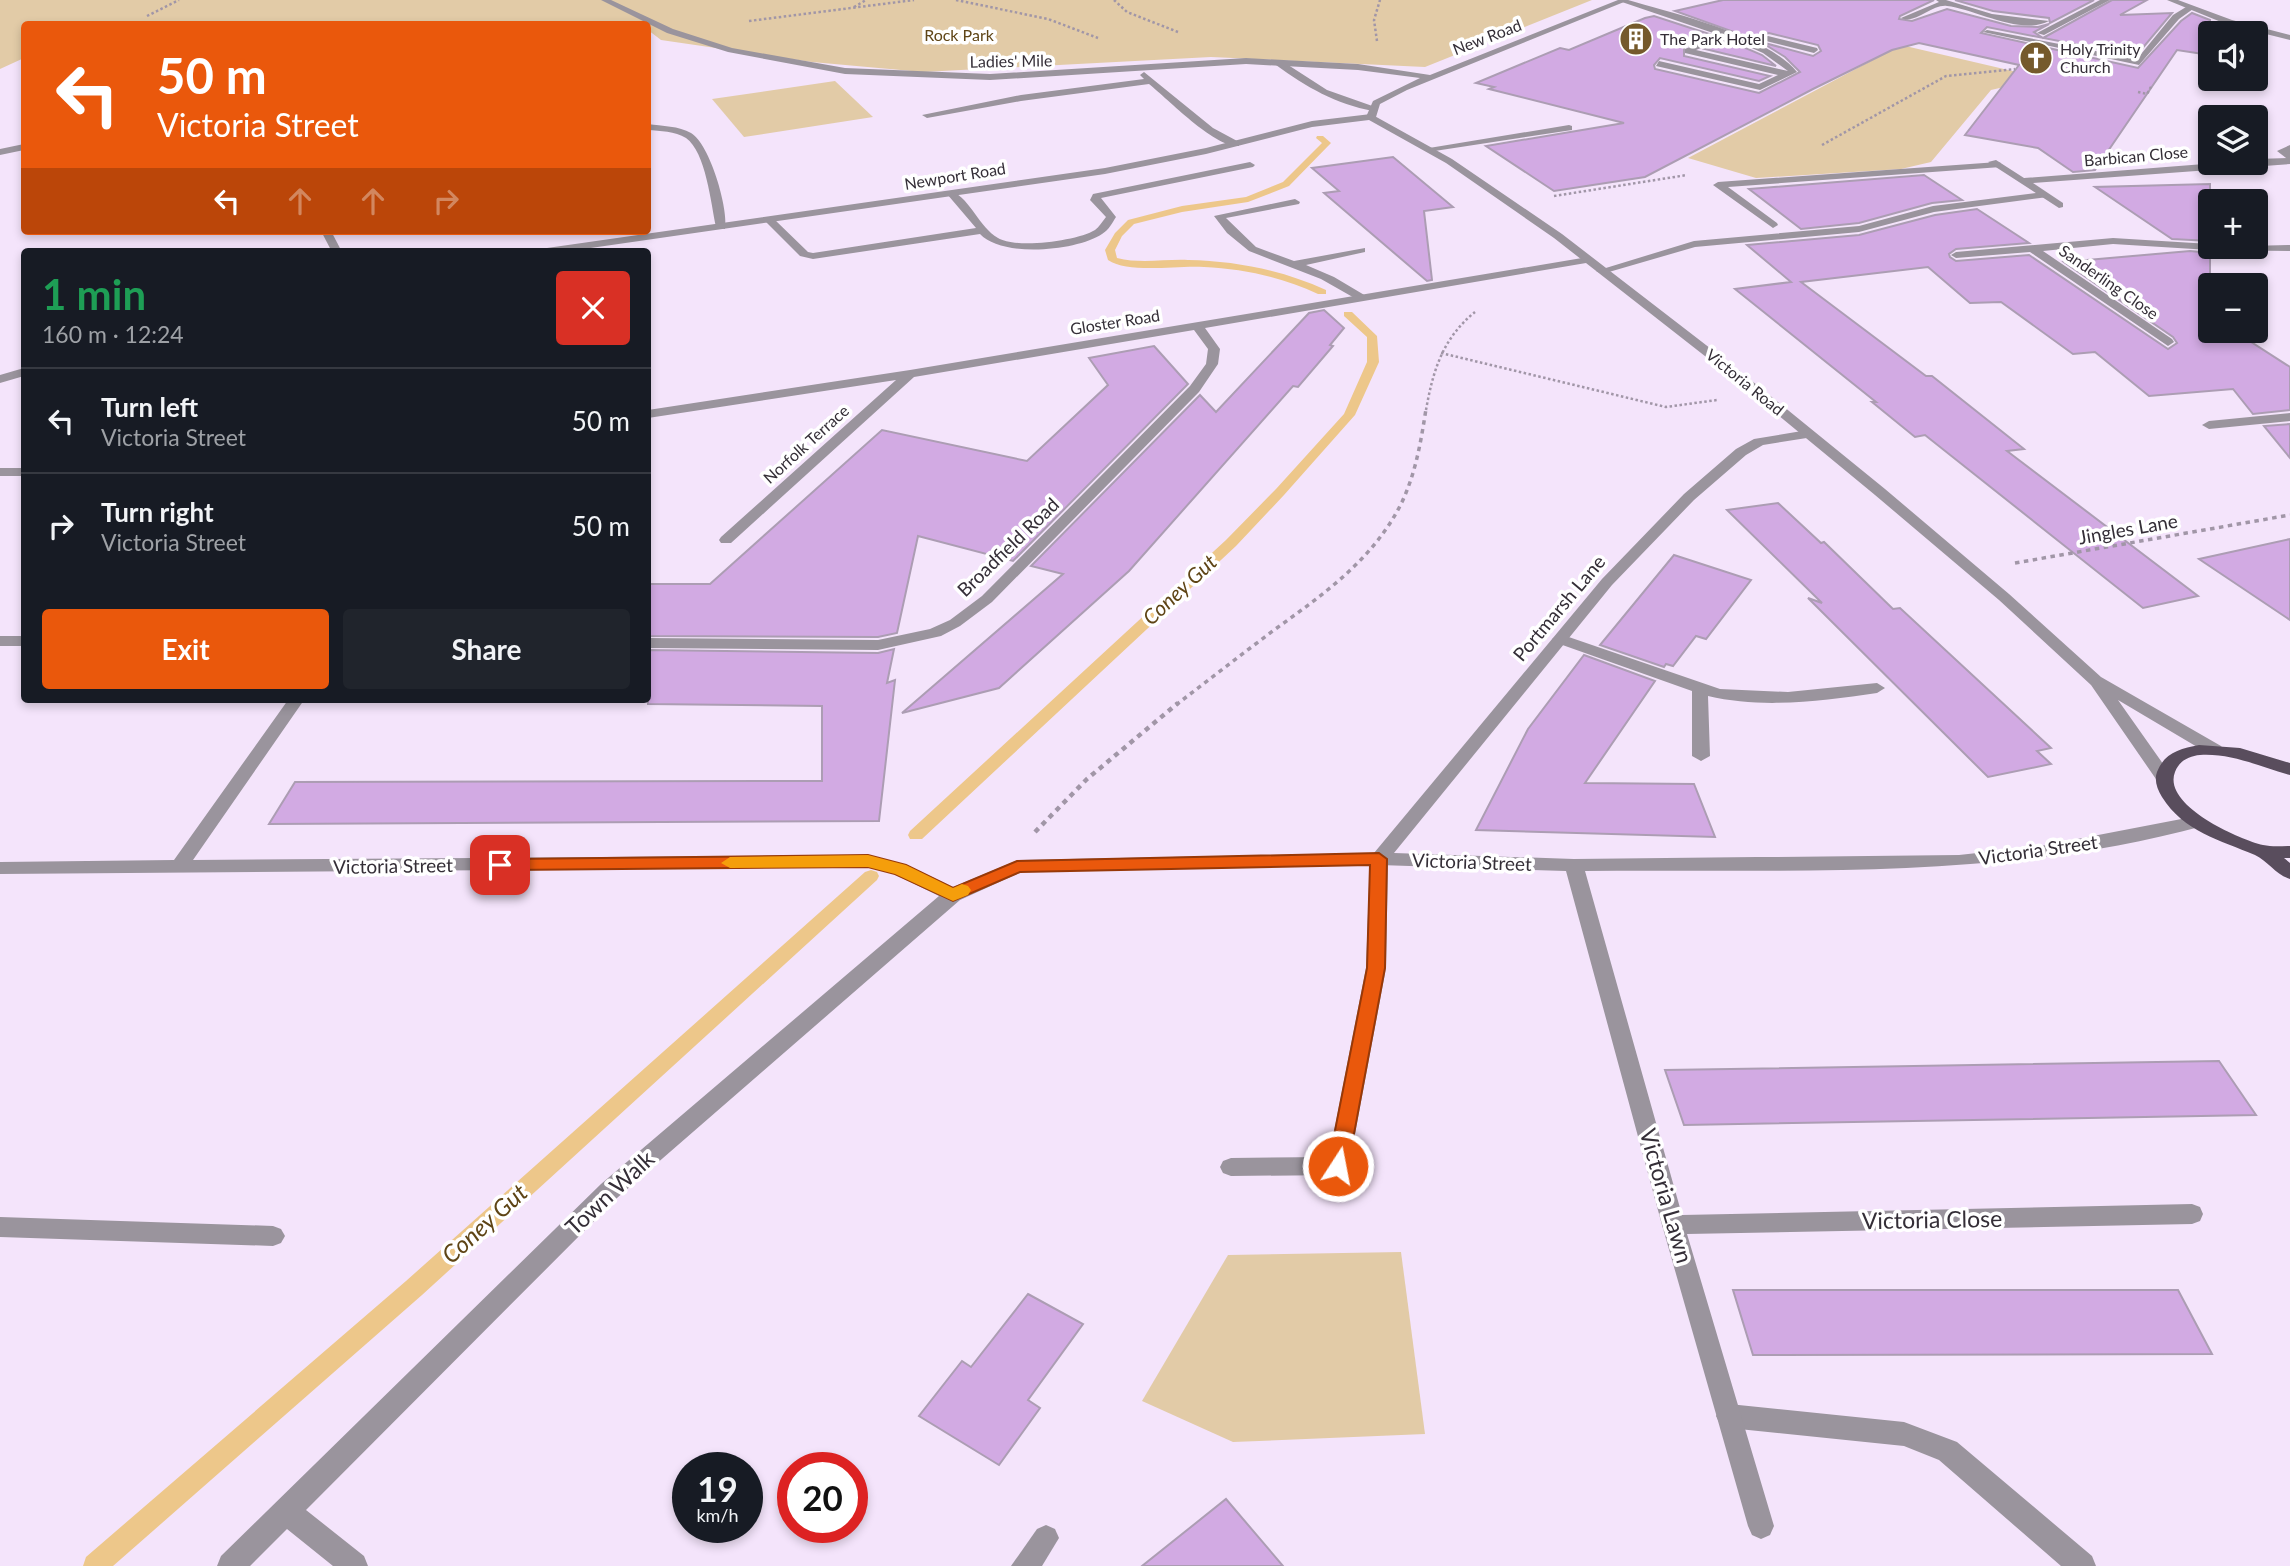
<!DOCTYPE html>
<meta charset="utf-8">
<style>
body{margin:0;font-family:Lato,sans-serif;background:#20242c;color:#f1f3f6;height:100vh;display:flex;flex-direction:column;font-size:26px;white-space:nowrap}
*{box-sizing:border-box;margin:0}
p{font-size:23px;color:#9ea1a6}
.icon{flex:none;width:38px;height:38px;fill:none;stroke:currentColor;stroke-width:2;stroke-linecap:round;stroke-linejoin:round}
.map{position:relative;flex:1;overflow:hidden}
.sheet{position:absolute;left:21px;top:248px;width:630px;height:455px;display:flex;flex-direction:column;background:#171b24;border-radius:7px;box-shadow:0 4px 10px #0003}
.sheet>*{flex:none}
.guide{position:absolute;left:21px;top:21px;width:630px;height:214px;border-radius:7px;box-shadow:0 4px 10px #0003;background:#ea580c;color:#fff;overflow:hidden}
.fabs{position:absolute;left:2198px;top:21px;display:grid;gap:14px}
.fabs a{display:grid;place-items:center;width:70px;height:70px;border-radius:7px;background:#171b24;box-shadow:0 4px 10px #0003;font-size:35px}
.speed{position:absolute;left:672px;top:1452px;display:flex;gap:14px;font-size:35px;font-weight:700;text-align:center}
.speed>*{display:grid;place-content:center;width:91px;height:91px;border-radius:50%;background:#171b24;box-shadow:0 4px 10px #0003;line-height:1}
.speed small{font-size:18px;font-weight:400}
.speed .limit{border:10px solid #d22;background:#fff;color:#111}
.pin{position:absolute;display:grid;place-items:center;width:60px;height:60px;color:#fff;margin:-30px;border-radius:14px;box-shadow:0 4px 10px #0006}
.me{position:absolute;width:77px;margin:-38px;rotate:11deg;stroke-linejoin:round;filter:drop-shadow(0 0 5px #0008)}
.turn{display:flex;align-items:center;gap:24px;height:147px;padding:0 21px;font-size:32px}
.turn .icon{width:91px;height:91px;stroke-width:2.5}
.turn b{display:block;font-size:49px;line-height:60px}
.lanes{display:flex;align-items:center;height:66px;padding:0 21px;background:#0003;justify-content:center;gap:35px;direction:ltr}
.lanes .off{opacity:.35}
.round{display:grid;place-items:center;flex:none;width:74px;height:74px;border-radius:7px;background:#20242c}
.headline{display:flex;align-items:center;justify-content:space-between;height:119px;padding:0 21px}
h1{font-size:42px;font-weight:700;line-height:52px;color:#1e9e55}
.action{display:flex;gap:14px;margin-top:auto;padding:14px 21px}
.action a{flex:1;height:80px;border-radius:7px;background:#ea580c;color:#fff;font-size:28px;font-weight:700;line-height:80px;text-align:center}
.action a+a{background:#20242c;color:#f1f3f6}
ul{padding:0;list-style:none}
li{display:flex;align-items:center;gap:21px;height:105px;padding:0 21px;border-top:2px solid #363941}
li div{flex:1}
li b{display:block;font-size:26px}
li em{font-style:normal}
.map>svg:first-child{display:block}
.green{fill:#e2cba7}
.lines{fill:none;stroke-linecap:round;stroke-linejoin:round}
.stream{fill:#edc78a;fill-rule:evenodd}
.building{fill:#d2aae3;stroke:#ac9db3;stroke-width:2}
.path-far2{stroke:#a196a7;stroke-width:2.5;stroke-dasharray:2.5 2.5;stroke-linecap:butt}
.path-far1{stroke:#a196a7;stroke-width:3.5;stroke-dasharray:4.5 4.5;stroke-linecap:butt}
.path{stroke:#a196a7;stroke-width:4.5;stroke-dasharray:5 5;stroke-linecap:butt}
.service{fill:#9a949d;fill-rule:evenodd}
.pedestrian{fill:#9a949d;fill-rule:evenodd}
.minor{fill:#9a949d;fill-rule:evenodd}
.tertiary{fill:#9a949d;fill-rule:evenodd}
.primary{fill:#594d5d;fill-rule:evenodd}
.route{fill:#ea580c;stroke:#983908;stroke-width:2}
.slow{fill:#f59e0b}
.labels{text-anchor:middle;stroke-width:7;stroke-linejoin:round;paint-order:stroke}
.far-park-label{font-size:16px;fill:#5f4516;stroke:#fff}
.far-street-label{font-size:16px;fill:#342e37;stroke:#fff}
.far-poi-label{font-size:16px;fill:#342e37;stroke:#fff;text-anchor:start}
.street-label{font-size:19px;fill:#342e37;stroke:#fff}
.water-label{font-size:21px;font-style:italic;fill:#5e4415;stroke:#fff}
.near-street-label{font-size:23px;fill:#342e37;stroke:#fff}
.near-water-label{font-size:24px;font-style:italic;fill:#5e4415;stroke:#fff}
</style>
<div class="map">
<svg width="2290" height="1566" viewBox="0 0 2290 1566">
<rect width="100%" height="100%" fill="#f4e4fb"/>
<g class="green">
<path d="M0,0H1592L1425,67L1211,57L923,72L812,62L661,40L648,30V24H24V58L0,69Z"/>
<path d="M1901,45L2043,78L1991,90L1931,162L1901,169L1756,178L1688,158Z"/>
<path d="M835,81L873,117L744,137L712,99Z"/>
<path d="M1401,1252L1425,1434L1233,1442L1142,1401L1228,1255Z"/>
</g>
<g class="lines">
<g class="stream">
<path d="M1317,136H1323L1331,143L1289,186L1248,202L1182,212L1134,224L1122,236L1115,250L1117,258C1141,264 1164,259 1188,260C1236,261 1282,270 1326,290V294H1318C1282,277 1244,269 1204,267C1177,265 1129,274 1108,260L1105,250L1115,233L1128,220L1182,206L1246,197L1283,182L1322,143L1316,138Z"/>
<path d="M1344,312H1352L1377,336L1379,362L1355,415L1284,495L1236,546L922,839H910L908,835L910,831L1226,540L1276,489L1344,414L1367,362V337L1344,316Z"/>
<path d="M871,870L877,872L879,876L877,880L422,1295L113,1566H83L86,1557L406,1281L865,872Z"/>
</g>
</g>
<g class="building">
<path d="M1723,0H1934L1900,16L1899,19L1912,21L1947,9L2011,26L2038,27L2049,24L2034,32L2043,38L2112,0H2147L2120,15L2172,13L2136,56L1987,27L1981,33L2138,68L2181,21L2192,13L2210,20V55L2177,50L2095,170L2073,172L2038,148L1965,135L2019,65L1919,43L1892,50L1813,89L1645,177L1554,191L1486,146L1624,123L1489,89L1494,87L1476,83L1560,48L1569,50L1645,18L1654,16L1712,35L1684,47V56L1770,76L1759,81L1660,58L1654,65L1655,69L1759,93L1800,72L1785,57L1761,42L1813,56L1821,51L1818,45L1769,33L1757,36L1756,40L1675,11Z"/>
<path d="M1955,0H2094L2050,23L2049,18L1993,11Z"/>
<path d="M1727,40L1762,55L1776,66L1705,49Z"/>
<path d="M1393,157L1453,207L1424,211L1432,280L1427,281L1324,193L1339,191L1312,168Z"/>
<path d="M1924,175L1962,200L1932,203L1859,223L1801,229L1749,189Z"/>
<path d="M2210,184V241L2172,239L2095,187Z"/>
<path d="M1977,209L2029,243L1956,249L1949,254L1950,257L1956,261L2029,255L2168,349L2177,343L2173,337L2064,262L2190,251L2210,253V331H2234L2290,367V410L2253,414L2233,389L2149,396L2095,352L2073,354L2001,302L1970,303L1928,267L1801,282L1926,376H1932L2024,449L2007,451L2198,596L2143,608L1925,435L1915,437L1872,402H1876L1735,289L1791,282L1747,245L1859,235L1935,215Z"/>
<path d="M1324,310L1344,328L1330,345L1333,346L1298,387L1293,386L1129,571L999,688L902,713L1063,574L1031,566L1200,395L1216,412L1309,313Z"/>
<path d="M1154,346L1188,384L1013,561L918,536L897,633L878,637L648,636V584H710L882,430L1027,461L1108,385L1089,358Z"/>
<path d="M2290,424V458L2264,426Z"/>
<path d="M1778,503L1821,543L1824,542L1893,609L1900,608L2051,748L2037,751L2051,764L1988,777L1808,598L1822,603L1727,510Z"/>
<path d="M2290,539V620L2199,559Z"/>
<path d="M1674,555L1751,580L1706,639L1696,636L1673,666L1666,664L1664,667L1600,645Z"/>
<path d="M894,649L887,683L895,680L879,821L269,824L295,782L822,781V706L648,704V650L878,653Z"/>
<path d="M1584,655L1655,681L1585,783L1694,784L1715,837L1476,830L1528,729Z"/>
<path d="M2219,1061L2256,1115L1684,1125L1665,1070Z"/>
<path d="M1733,1290H2178L2212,1354L1753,1355Z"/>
<path d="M1028,1294L1083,1324L1028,1400L1040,1408L999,1465L919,1416L962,1361L971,1367Z"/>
<path d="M1226,1499L1283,1566H1142Z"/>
</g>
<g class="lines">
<g class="path-far2">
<path d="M956,0L1048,19L1098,38"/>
<path d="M1114,0L1127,12L1178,32"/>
<path d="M854,7L866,0"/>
<path d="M147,16L179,0"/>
<path d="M749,21L914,0"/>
<path d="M1377,41L1374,20L1380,0"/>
<path d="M2138,92L2147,94L2152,85"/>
<path d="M1822,145L1946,76L2015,69"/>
<path d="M1554,196L1687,175"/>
<path d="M1441,353L1666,407L1717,400"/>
<path d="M1426,410C1433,370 1443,338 1475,312"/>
</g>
<g class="path-far1">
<path d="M2015,563L2290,515"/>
<path d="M1176,705C1208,680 1241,655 1274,630C1324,594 1374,559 1402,502C1416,472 1421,441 1426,409"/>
</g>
<path class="path" d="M1035,832L1087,779L1178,703"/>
<g class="service">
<path d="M1628,0C1675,14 1767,35 1797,72L1760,90L1656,66L1659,61L1759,84L1778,75L1685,53V49L1719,35L1619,1ZM1727,37L1763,53L1788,71L1696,50Z"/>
<path d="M1936,0H1946L1992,14L2049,21C2021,36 1975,9 1947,6C1932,4 1915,25 1901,18L1939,2Z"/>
<path d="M2186,7L2193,9L2179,19L2139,65L1983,32L1987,30L2137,59L2173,15Z"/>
<path d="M1768,36L1817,48L1818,50L1814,53L1758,39Z"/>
<path d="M1276,61H1282L1327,90L1378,108L1373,111C1336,104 1306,87 1276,65Z"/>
<path d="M1144,72L1213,128L1239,142V146C1215,148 1169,100 1149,84L1021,101L927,118L922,115L1021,95L1144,79L1140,75Z"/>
<path d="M648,124C662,126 679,126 691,133C710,144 729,210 725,229L716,227C711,204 706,152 686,138C675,131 660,131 648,130Z"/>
<path d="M1569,125L1572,126V130L1428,152L1423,149Z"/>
<path d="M2290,145V161L2277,151Z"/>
<path d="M1250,162L1255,165L1253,167L1101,198L1116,217C1112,223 1109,230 1102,234C1077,251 1002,258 980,234L813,259L800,256L765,221L774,219L808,252L813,253L976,228L947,194L952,191C971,200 979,227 998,238C1016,249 1077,241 1095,230C1099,227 1102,222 1106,217L1090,200L1093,194Z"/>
<path d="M1998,162L2001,163V167L1728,187L1777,223L1778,225L1773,228L1713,185L1718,182Z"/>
<path d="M2044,192L2049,195L2048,197L1934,212L1859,232L1695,247L1602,274L1596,271L1694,241L1859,226L1933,206Z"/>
<path d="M1295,199L1300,202L1299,204L1226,218L1256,247L1294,261L1365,248V252L1306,265L1334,277L1366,296V300H1358L1321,279L1249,251L1227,233L1214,216Z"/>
<path d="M2290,413V421L2209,429L2202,425L2209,421Z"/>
<path d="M1560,634L1720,689L1788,692L1877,683L1885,688L1877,693C1822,701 1763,709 1708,696L1710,756L1701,761L1692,756V691L1554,642L1552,639Z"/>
<path d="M1379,853L1386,855L1388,859L1386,968L1349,1166L1346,1172L1338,1175L1231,1176L1223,1173L1220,1167L1223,1161L1231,1158L1329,1157L1366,968L1370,859L1372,855Z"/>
<path d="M1729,1404L1904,1422L1957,1442L2092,1556L2096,1566H2061L1939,1460L1904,1446L1729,1428L1720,1424L1716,1416L1720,1408Z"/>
</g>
<path class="pedestrian" d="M321,231H331L342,252H332Z"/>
<g class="minor">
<path d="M601,0H611L673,29L732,48L845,68L990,74L1246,58L1358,64L1430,75L1618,0H1629L1407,90L1380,104L1376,117L1371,120L1366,117L1373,101L1420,78L1358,70L1246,64L990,80L845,74L728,52L667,33Z"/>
<path d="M2100,0H2110L2044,35L2037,33Z"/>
<path d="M2167,0H2178L2232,20L2290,35V40L2226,24Z"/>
<path d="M24,144V150L0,155V149Z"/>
<path d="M2290,158V164L2033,183L2063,203V207L2059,208L1988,162L1996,160L2024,178L2217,163H2256V159Z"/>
<path d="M2113,238L2210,244V247L2290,245V251L2210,250L2113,244L2043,251L2172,339L2174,342L2168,346L2030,252L1956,258L1951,255L1956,252Z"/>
<path d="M1588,257L1592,258V262L1205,328L1220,349L1218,364L1199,392L992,602L960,626L941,636L878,650L648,648V638L878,640L930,629L950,620L982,596L1190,386L1206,364L1208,349L1194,330L914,377L731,543H721L719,540L721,537L896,380L648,418V410L910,370Z"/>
<path d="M1808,430L1813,431V437L1763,445L1746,455L1694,500L1612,585L1394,853L1574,859L1959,855L2041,846L2197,816L2203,818L2206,822L2203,826C2002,881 1791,869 1585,871L1682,1215L2192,1204L2200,1207L2203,1214L2200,1221L2192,1224L1687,1234L1774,1526L1770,1535L1761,1539L1752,1535L1748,1526L1662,1225L1566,871L1379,865L1021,872L960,900L617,1198L306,1510L364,1556L368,1566H333L287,1529L250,1566H217L221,1556L601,1184L939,896L894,874L868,867L0,874V862L174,860L288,700H304L193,860L868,855L907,865L953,887L1018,860L1374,853L1602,579L1684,494L1736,449L1754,439Z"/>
<rect x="0" y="468" width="24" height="8"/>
<rect x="0" y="636" width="24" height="10"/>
<path d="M0,1217L273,1226L281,1229L285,1236L281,1243L273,1246L0,1237Z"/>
<path d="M1046,1525L1055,1529L1059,1538L1042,1566H1011L1037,1529Z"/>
</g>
<g class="tertiary">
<path d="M1371,114L1452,159L1562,234L1741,372L1885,489L2009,594L2101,677L2221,746L2224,750L2221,754H2209L2118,700L2173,778L2170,782H2158L2091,685L1999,600L1875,495L1733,378L1554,238L1446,163L1369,120L1312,127L1206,154L1105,174L563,252H535L540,249L1105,168L1206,148L1312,121Z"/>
<path d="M24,368V376L0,383V375Z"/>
</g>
<path class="primary" d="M2199,745L2240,748L2290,763V775C2260,767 2232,753 2200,755C2189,756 2179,761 2175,772C2162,805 2238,839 2263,845C2272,847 2281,846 2290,846V858H2284L2290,863V879C2276,875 2268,861 2255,855C2220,840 2184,832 2162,797C2157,789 2154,780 2157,772C2165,752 2180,749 2199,745Z"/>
</g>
<path class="route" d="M1379,853L1387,859L1385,968L1348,1166L1345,1172L1338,1174L1331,1172L1328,1166L1367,968L1370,865L1020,872L953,901L895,874L868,867L500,870L492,865L500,859L868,855L906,865L953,888L1017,861Z"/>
<path class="slow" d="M868,855L906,865L953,888L962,884L968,886L971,890L968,895L953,901L895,874L868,867L730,868L721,863L730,857Z"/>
<defs>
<symbol id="building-disc" viewBox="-11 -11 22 22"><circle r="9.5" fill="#755a2c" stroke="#fff"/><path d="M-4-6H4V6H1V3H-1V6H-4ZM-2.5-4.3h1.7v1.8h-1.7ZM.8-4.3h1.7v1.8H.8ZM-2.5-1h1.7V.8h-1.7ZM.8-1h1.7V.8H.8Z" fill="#fff"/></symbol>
<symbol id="church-disc" viewBox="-11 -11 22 22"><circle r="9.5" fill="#755a2c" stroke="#fff"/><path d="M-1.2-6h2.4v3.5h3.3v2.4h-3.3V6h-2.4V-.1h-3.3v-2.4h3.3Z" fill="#fff"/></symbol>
</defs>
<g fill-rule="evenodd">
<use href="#building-disc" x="1617" y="20" width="38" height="38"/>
<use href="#church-disc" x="2017" y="39" width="38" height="38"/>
</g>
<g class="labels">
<g class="far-park-label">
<text x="959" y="41">Rock Park</text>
</g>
<g class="far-street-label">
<text transform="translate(1487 37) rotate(-21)" y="6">New Road</text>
<text transform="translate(1011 61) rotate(-1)" y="6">Ladies' Mile</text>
<text transform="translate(2136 156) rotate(-5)" y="6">Barbican Close</text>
<text transform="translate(955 176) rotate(-9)" y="6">Newport Road</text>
<text transform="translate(2109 282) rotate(35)" y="6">Sanderling Close</text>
<text transform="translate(1115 322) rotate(-9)" y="6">Gloster Road</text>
<text transform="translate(1745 382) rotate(39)" y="6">Victoria Road</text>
<text transform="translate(806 444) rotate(-42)" y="6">Norfolk Terrace</text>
</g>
<g class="far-poi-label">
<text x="1660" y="45">The Park Hotel</text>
<text x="2060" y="55">Holy Trinity<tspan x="2060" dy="18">Church</tspan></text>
</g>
<g class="street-label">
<text transform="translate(2128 529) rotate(-10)" y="7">Jingles Lane</text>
<text transform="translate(1008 547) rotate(-44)" y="7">Broadfield Road</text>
<text transform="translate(1559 608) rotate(-50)" y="7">Portmarsh Lane</text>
<text transform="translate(2038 850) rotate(-8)" y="7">Victoria Street</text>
<text transform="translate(1472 862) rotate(2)" y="7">Victoria Street</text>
<text transform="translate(393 866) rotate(-1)" y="7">Victoria Street</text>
</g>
<g class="water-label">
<text transform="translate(1180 590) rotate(-43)" y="7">Coney Gut</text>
</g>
<g class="near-street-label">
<text transform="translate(610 1193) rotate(-43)" y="8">Town Walk</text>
<text transform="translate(1666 1196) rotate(74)" y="8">Victoria Lawn</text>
<text transform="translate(1932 1220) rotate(-1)" y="8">Victoria Close</text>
</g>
<g class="near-water-label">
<text transform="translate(485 1224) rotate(-42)" y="8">Coney Gut</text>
</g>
</g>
</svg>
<div class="fabs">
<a><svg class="icon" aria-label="sound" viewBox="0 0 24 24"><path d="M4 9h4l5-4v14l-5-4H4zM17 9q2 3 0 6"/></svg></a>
<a><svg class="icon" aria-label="layers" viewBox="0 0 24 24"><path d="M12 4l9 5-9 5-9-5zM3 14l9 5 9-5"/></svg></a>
<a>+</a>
<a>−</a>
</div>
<div class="speed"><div>19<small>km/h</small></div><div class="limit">20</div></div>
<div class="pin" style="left:500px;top:865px;background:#d93025"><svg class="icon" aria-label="arrive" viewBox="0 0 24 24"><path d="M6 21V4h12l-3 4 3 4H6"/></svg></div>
<svg class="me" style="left:1338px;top:1166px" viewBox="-20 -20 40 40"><circle r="17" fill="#ea580c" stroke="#fff" stroke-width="3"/><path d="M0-11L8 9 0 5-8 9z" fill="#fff"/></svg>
<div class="guide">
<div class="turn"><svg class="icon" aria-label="left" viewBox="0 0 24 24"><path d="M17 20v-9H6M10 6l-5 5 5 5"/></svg><div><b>50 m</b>Victoria Street</div></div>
<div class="lanes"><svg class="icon" aria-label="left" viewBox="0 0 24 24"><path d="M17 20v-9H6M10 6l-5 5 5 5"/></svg><svg class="icon off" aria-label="ahead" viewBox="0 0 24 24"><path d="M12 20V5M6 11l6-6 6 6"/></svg><svg class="icon off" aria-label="ahead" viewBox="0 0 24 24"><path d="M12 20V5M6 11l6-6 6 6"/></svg><svg class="icon off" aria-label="right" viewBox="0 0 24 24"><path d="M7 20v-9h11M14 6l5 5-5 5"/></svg></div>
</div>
<section class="sheet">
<div class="headline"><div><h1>1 min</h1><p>160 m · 12:24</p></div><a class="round" style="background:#d93025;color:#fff"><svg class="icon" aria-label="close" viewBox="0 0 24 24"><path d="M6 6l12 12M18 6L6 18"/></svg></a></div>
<ul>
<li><svg class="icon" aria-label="left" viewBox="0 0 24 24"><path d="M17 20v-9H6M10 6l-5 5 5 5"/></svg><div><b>Turn left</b><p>Victoria Street</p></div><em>50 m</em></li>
<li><svg class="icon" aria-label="right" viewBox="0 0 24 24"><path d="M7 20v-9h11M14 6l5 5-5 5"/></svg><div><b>Turn right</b><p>Victoria Street</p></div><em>50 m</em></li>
</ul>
<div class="action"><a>Exit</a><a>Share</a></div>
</section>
</div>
